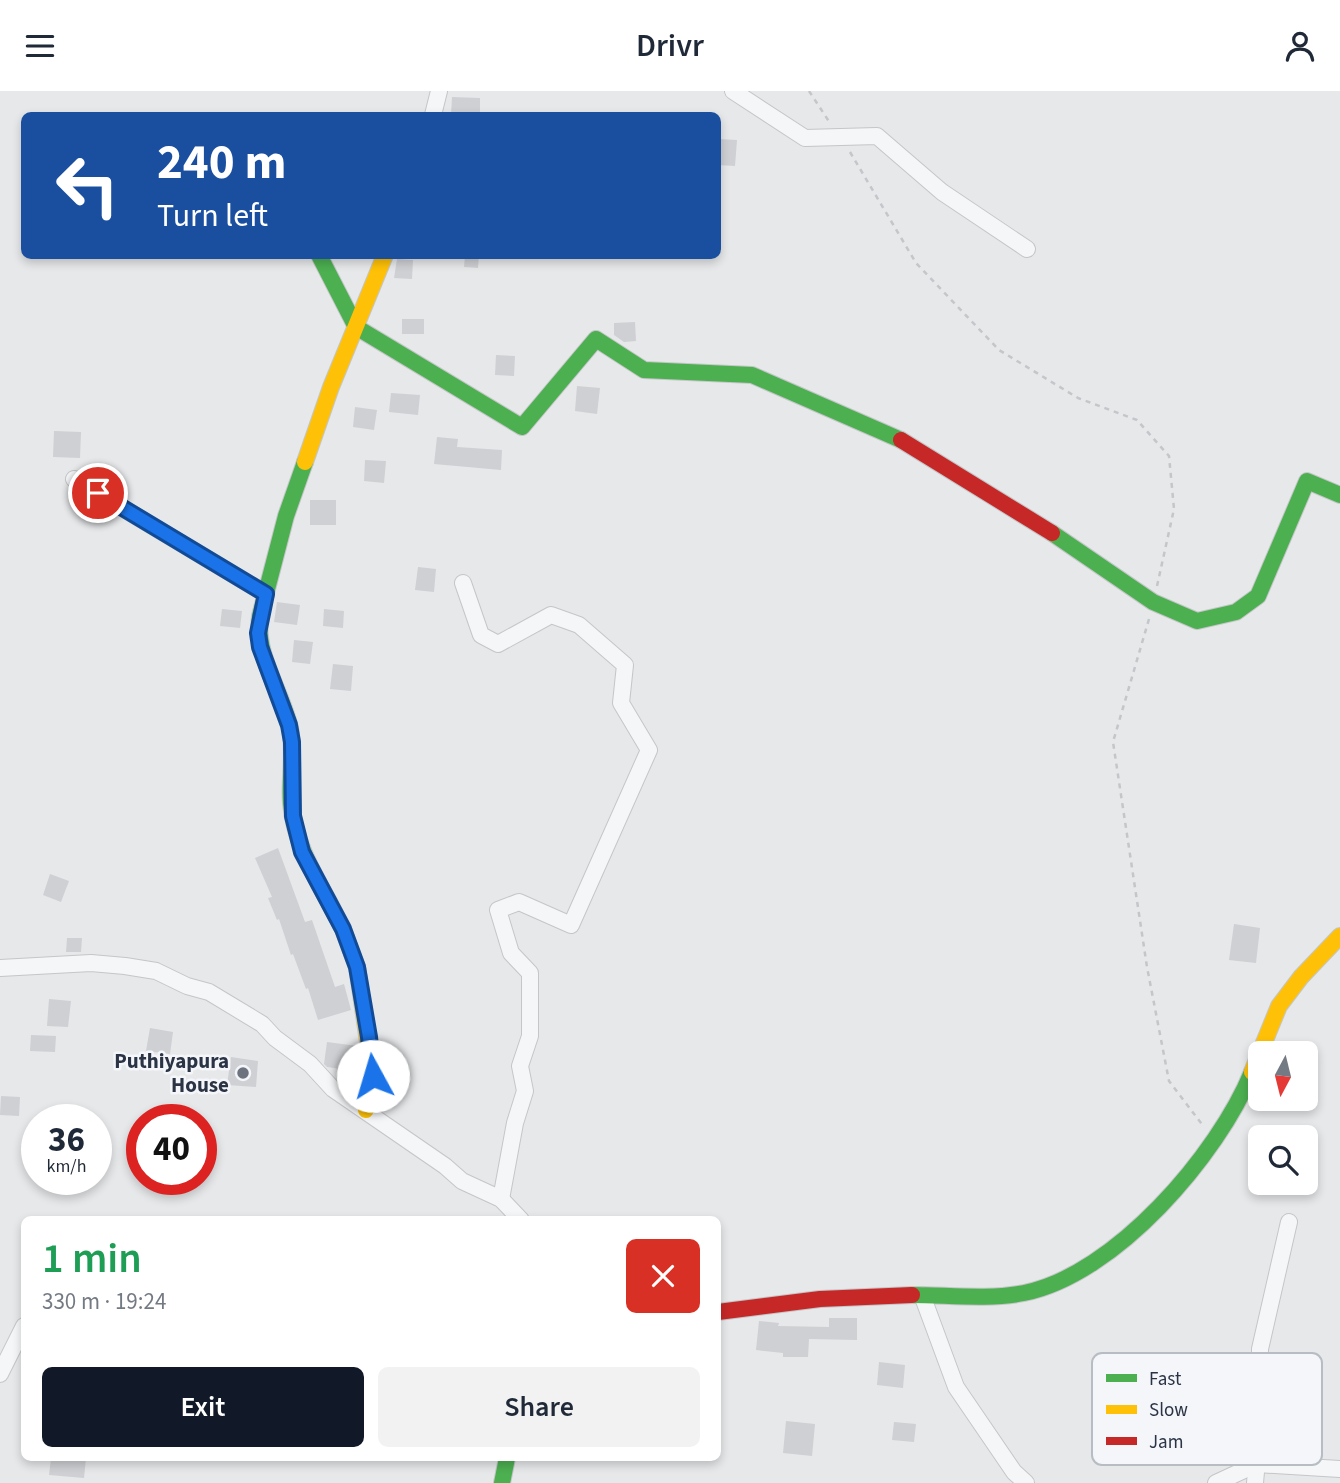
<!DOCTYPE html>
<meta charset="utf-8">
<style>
body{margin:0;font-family:"Source Sans 3",sans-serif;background:#f2f2f3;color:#1f2937;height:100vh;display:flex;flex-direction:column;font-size:26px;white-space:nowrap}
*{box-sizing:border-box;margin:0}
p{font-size:23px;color:#747a83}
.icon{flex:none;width:38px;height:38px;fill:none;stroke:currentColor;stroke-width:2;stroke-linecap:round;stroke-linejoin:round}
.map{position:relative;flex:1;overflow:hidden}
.side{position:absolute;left:21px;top:1125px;width:700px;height:245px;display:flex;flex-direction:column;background:#fff;border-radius:10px;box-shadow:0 4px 10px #0003}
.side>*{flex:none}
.guide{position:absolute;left:21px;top:21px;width:700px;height:147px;border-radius:10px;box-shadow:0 4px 10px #0003;background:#1a4fa0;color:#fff;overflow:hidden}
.needle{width:46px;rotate:187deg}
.controls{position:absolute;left:1248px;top:950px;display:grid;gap:14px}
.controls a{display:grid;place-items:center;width:70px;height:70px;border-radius:10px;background:#fff;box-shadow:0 4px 10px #0003;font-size:35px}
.speed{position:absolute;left:21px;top:1013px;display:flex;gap:14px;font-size:35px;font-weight:700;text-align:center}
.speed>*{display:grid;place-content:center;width:91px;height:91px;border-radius:50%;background:#fff;box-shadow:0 4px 10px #0003;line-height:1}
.speed small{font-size:18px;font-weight:400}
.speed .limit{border:10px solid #d22;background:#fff;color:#111}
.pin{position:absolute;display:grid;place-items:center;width:60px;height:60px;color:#fff;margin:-30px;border:4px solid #fff;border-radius:50%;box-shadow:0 2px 7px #0007}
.me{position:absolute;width:77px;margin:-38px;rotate:354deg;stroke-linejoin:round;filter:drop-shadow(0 0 5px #0008)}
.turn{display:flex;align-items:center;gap:24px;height:147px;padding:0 21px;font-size:32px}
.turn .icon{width:91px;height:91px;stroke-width:2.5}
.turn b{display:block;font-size:49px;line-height:60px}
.round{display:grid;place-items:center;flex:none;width:74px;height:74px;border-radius:10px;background:#f2f2f3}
.summary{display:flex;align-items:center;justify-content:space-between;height:119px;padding:0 21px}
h1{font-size:42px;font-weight:600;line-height:52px;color:#1e9e55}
.cta{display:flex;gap:14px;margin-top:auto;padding:14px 21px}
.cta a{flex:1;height:80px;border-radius:10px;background:#111827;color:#fff;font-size:28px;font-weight:600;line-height:80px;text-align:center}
.cta a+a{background:#f2f2f3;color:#1f2937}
header{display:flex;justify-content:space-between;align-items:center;height:91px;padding:0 21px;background:#fff;font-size:32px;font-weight:600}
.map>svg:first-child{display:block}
.building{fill:#ced0d3}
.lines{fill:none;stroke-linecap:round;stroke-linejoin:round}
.street-casing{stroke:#c4c6c8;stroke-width:18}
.fast-casing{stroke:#c4c6c8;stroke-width:18}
.slow-casing{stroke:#c4c6c8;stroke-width:18}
.jam-casing{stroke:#c4c6c8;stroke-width:18}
.path{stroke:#c5c6ca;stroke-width:2.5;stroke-dasharray:5 5;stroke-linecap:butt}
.street{stroke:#f5f6f7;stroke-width:16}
.fast{stroke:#4caf50;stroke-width:16}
.slow{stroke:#ffc107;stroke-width:16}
.jam{stroke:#c62828;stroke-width:16}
.route-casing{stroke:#114b97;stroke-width:18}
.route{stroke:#1a73e8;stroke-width:12}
.poi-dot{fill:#6c737f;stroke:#f4f6f9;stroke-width:2.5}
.labels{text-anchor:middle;stroke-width:5;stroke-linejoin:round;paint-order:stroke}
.poi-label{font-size:21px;font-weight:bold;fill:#2b3445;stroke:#f4f6f9;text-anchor:end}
.key{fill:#f4f6f9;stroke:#b8bcc3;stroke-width:2}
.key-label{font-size:19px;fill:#2b3445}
</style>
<header><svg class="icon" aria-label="menu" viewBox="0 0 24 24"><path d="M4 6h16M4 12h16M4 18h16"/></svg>Drivr<svg class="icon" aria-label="person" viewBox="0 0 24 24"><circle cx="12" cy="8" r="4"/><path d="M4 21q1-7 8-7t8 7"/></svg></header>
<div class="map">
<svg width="1340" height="1392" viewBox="0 0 1340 1392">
<rect width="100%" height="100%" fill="#e6e8ea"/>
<g class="building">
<path d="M452,6L480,7V24H451Z"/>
<path d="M718,48L737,49L735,75L718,74Z"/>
<path d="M465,164H479L478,177L464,176Z"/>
<path d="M397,168L413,169L412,188L394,187Z"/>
<rect x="402" y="228" width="22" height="15"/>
<path d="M635,231L636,250L624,251L614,244V232Z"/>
<path d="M496,264L515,265L514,285L495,284Z"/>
<path d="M577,295L600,297L597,323L575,320Z"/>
<path d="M391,302L420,304L418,324L389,321Z"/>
<path d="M355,316L377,319L374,339L353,336Z"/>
<path d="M54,340L81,341L80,367L53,366Z"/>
<path d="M437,346L458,348L457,356L502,359L501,379L434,373Z"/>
<path d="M365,369L386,370L384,392L364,390Z"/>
<rect x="310" y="409" width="26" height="25"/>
<path d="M418,476L436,478L434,501L415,499Z"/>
<path d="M277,511L300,514L297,534L274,531Z"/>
<path d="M222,518L242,520L240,537L220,535Z"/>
<path d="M324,518L344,520L343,537L323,535Z"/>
<path d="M294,549L313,551L310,573L292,571Z"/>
<path d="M333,573L353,575L351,600L330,598Z"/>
<path d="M278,757L305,831L312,829L335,896L344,893L351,919L318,929L308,897L306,898L293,863L291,864L279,828L277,829L268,807L272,806L255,767Z"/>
<path d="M50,783L69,790L61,811L43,804Z"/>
<path d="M1234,833L1260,837L1256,872L1229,869Z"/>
<path d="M67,847H82L81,861H66Z"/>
<path d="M49,908L71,910L68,936L47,935Z"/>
<path d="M150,937L173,941L170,963L146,960Z"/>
<path d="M31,944L56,945L55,961L30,960Z"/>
<path d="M327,951L357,955L355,980L327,976L324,973Z"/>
<path d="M231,966L258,970L256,996L227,994Z"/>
<path d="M1,1005L20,1006L19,1025L0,1024Z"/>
<path d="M829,1227H857V1249L809,1248L808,1266H783V1262L756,1259L759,1230L779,1232L778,1235L829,1236Z"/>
<path d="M879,1271L905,1274L903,1297L877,1294Z"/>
<path d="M786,1330L815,1333L812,1365L783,1362Z"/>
<path d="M894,1331L916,1333L914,1351L892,1349Z"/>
<path d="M51,1367H86L84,1387L49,1384Z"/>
</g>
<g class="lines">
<defs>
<g id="street">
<path d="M733,0L805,47L877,45L942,101L1027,158"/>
<path d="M433,24L439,0"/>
<path d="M74,388L266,503"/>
<path d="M463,492L481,544L498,553L551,524L579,534L625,574L621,612L649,659L571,834L519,811L498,819L511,862L530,882V945L520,975L525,1000L515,1032L501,1108"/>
<path d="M0,877L91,872L125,875L156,880L187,895L209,901L262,933L275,947L310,973L333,998L445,1075L462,1090L501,1108L521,1129"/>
<path d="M922,1204L956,1296L1014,1381L1026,1392"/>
<path d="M0,1283L24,1235"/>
<path d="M1216,1392L1257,1373L1340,1378"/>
<path d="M1255,1392L1260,1336V1258L1289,1131"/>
</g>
<g id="fast">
<path d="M319,164L356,236L522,336L596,248L644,279L752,284L901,349"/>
<path d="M305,371L286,425L260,525C255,566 281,598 290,637C295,662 289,687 291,712C294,749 312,780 329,811"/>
<path d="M1052,442L1153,511L1197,530L1236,521L1258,505L1307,390L1340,404"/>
<path d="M912,1204C948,1204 988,1209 1024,1202C1115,1184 1218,1064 1252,981"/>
<path d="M502,1392L507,1367"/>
</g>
<g id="slow">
<path d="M305,371L331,296L385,164"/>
<path d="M329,811L343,838L357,876L373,985L366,1019"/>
<path d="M1252,981L1279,915L1301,886L1340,845"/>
</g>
<g id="jam">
<path d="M901,349L1052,442"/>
<path d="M718,1221L820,1208L912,1204"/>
</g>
</defs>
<use href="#street" class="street-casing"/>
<use href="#fast" class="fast-casing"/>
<use href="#slow" class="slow-casing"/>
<use href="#jam" class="jam-casing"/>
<g class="path">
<path d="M809,0L830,32"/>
<path d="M850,61L916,172L999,259L1078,307L1137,329L1169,365L1174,418L1157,495"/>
<path d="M1149,528L1113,651L1147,876L1169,990L1204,1036"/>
</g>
<use href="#street" class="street"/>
<use href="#fast" class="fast"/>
<use href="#slow" class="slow"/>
<use href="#jam" class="jam"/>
</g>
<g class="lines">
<defs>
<path id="route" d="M98,402L266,503L258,542L260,556L289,634L292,651L293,725L302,761L343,838L357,876L369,946L373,985"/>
</defs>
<use href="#route" class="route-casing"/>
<use href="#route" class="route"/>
</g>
<circle class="poi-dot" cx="243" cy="982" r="7"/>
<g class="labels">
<g class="poi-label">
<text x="229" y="977">Puthiyapura<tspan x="229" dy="24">House</tspan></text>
</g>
</g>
<rect x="1092" y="1262" width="230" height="112" rx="10" class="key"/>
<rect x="1106" y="1283" width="31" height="8" fill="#4caf50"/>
<rect x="1106" y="1314" width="31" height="9" fill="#ffc107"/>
<rect x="1106" y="1346" width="31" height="8" fill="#c62828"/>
<g class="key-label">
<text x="1149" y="1294">Fast</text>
<text x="1149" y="1325">Slow</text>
<text x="1149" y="1357">Jam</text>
</g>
</svg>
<div class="controls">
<a><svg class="needle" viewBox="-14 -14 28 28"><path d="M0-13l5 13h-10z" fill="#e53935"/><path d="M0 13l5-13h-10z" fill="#747a83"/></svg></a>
<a><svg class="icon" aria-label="search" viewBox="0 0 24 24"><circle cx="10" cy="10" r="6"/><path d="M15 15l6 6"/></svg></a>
</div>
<div class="speed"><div>36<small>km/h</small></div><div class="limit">40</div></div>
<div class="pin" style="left:98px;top:402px;background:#d93025"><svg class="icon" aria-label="arrive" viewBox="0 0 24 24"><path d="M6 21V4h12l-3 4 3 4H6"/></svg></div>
<svg class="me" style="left:373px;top:985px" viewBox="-20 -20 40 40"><circle r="19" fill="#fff"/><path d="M0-13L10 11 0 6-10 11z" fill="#1a73e8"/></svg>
<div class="guide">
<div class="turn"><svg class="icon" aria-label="left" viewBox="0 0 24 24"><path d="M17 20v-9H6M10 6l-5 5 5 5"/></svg><div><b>240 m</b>Turn left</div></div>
</div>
<section class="side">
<div class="summary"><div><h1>1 min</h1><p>330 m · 19:24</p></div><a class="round" style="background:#d93025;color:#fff"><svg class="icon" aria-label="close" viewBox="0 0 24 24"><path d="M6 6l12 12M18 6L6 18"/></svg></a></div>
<div class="cta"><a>Exit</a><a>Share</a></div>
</section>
</div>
